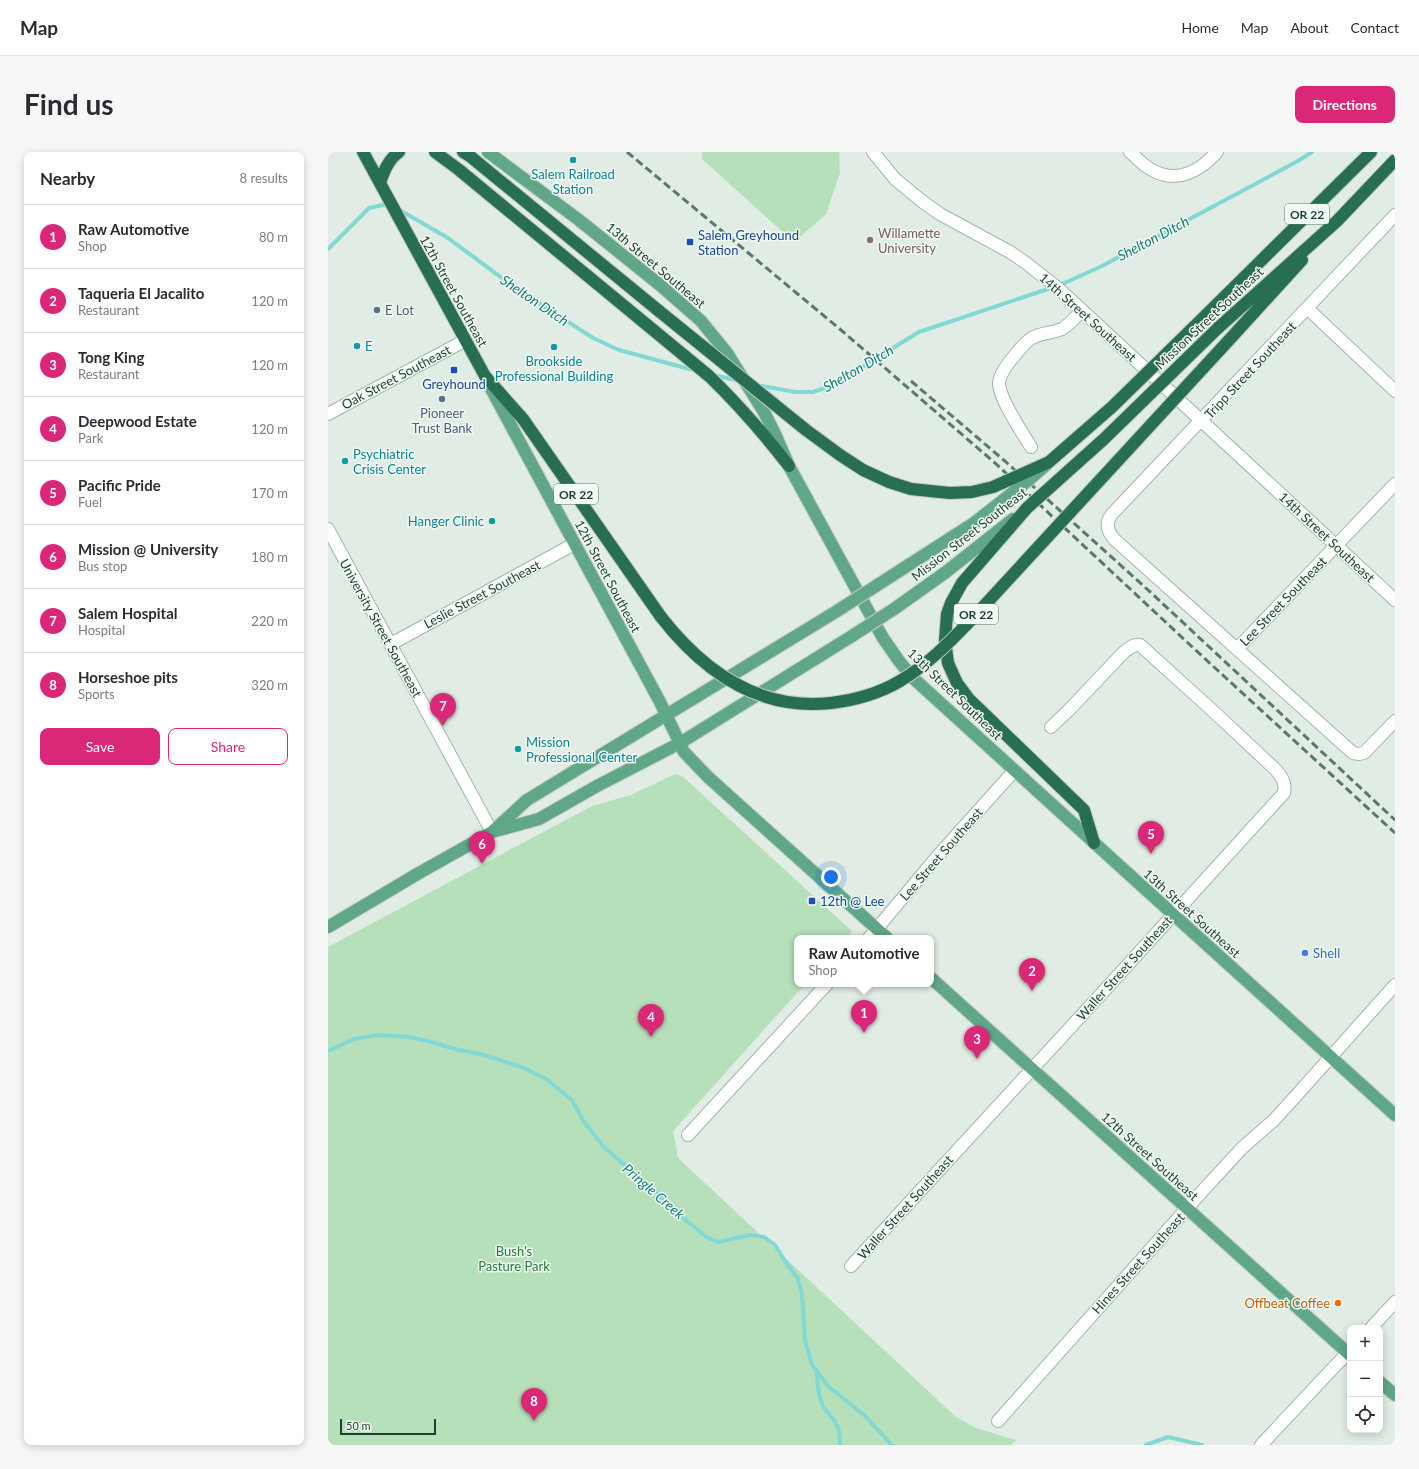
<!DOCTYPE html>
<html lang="en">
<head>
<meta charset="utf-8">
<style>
	:root { --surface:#fff; --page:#f7f7f7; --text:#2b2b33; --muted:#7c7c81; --line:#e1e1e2; --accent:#db2777 }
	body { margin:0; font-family:Lato,sans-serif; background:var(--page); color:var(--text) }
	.controls { position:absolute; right:12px; bottom:12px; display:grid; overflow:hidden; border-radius:8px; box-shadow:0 2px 10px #0003 }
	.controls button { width:36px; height:36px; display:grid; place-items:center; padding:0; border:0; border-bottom:1px solid var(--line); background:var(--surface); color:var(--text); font:20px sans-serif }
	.scale { position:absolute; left:12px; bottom:10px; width:96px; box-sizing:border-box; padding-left:4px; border:2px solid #1e3f30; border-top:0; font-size:11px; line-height:14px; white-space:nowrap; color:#1e3f30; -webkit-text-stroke:3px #f0f9f3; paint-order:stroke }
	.you { position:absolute; left:503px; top:725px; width:14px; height:14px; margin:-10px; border:3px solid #fff; border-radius:50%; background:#1a73e8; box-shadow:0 0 0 6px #1a73e833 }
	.badge { display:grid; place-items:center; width:26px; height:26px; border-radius:50%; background:var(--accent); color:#fff; font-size:13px; font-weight:700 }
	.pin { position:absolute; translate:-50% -33px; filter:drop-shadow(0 1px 2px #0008) }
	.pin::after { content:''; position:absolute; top:21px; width:14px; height:12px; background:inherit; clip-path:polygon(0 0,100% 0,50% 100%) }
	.popup { position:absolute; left:466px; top:783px; width:140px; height:52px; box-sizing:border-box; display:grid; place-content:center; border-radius:8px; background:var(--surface); filter:drop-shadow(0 1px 3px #0005); font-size:13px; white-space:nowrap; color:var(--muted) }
	.popup b { font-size:15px; color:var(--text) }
	.popup::after { content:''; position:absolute; left:50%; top:100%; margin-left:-8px; border:8px solid transparent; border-top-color:var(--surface) }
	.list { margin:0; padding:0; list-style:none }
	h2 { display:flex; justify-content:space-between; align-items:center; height:52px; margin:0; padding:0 16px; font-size:17px }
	h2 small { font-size:13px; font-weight:400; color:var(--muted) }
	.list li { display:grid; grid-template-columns:26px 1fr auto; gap:12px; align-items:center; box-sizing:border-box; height:64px; padding:0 16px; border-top:1px solid var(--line) }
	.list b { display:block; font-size:15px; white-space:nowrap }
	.list p { margin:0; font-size:13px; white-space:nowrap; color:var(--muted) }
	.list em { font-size:13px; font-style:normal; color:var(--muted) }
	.actions { display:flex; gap:8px; padding:12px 16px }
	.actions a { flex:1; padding:9px 0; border:1px solid var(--accent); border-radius:8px; text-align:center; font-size:14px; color:var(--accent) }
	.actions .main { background:var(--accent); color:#fff }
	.icon { flex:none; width:22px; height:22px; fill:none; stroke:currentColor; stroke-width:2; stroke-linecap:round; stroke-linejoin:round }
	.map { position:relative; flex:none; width:1067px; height:1293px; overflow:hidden; border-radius:8px }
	header { display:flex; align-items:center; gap:24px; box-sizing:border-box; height:56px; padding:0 20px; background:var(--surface); border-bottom:1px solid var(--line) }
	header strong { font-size:19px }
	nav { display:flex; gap:22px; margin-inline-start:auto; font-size:14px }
	.intro { display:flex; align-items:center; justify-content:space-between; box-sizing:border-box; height:96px; padding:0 24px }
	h1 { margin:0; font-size:28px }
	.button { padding:10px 18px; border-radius:8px; background:var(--accent); color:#fff; font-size:14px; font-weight:700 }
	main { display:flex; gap:24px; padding:0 24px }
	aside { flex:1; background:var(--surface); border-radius:8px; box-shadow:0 2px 10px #0003 }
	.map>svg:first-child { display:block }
</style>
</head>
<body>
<header>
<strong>Map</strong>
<nav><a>Home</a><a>Map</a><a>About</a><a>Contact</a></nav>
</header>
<div class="intro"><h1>Find us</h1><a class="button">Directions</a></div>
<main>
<aside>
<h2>Nearby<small>8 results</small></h2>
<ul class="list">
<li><span class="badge">1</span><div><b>Raw Automotive</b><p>Shop</p></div><em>80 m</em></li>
<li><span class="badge">2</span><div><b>Taqueria El Jacalito</b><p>Restaurant</p></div><em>120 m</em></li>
<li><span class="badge">3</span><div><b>Tong King</b><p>Restaurant</p></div><em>120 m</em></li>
<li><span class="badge">4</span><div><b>Deepwood Estate</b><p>Park</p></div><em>120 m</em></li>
<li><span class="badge">5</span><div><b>Pacific Pride</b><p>Fuel</p></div><em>170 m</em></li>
<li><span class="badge">6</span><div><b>Mission @ University</b><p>Bus stop</p></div><em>180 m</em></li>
<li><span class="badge">7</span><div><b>Salem Hospital</b><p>Hospital</p></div><em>220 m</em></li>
<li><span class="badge">8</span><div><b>Horseshoe pits</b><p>Sports</p></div><em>320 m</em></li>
</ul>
<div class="actions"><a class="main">Save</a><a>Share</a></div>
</aside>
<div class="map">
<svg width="1067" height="1293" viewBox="0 0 1067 1293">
	<rect width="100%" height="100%" fill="#e0ece4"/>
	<path fill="#b6e0b9" d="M 374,0 L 511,0 L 512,21 L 498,62 L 466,90 L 374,7 Z
		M 347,622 L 354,624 L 524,779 L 518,786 L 469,786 L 469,832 L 477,832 L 345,979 L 350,1006 L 628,1265 L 648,1276 L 688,1288 L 683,1293 L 0,1293 L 0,795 L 264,654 L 303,643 Z"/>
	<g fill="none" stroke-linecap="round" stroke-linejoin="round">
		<path stroke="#81d8d5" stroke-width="4" d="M 70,57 L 120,86 L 186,135 L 265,186 L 291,198 L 369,219
			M 0,97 L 41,56 L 55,53 L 62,54
			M 385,223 L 412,229
			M 428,233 L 467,240 L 485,240 L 505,233 L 591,180 L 732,133 L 772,115 L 970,9 L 984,0
			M 0,899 L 26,887 L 50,883 L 80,885 L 104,890 L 127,897 L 156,903 L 193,915 L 218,927 L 244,948 L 256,970 L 276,995 L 329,1041 L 344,1057 L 380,1086 L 390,1090 L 422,1083 L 436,1085 L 447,1093 L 457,1109 L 470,1127 L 474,1143 L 477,1188 L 484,1213 L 501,1235 L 536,1263 L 564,1293
			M 489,1221 C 489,1232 490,1243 495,1254 C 499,1261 505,1265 508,1272 C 512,1278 512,1286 512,1293
			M 818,1293 L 840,1285 L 874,1293"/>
		<defs>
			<path id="minor" d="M 545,0 L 567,27 L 595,50 L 612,62 L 682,100 L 698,111 L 731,137 L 1067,448
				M 802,0 C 809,6 816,14 824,18 C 849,32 872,19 889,0
				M 1067,63 L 784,362 C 777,370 779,379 786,387 L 1025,601 L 1031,602 L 1036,601 L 1067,569
				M 979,156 L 1067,239
				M 0,262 L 136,189
				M 703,295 C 694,280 672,248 671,232 C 671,222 681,210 687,203 C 692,197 697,190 704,186 C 713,181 724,181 734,177 C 741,173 748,165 754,158
				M 0,377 L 164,680
				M 63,492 L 246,392
				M 909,497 L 1067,332
				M 541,786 L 608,706 L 686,619
				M 360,983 L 499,832
				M 523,1114 L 775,840 L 956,641 C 958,631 954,625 948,618 L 885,559 L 812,493 C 805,492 801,496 796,500 L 740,559 L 723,575
				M 1043,1176 L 1067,1150
				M 670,1269 L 869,1045 L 914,996 L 946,968 L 967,945 L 1067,833
				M 933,1293 L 1007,1214 L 1022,1199"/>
			<path id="major" d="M 160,0 L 251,68 L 332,133 L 373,169 L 399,201 L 436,260 L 447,282 L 461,314 L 555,486 L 571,509 L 585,526 L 805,726 L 1067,963
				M 161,233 L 332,550 L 356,600 L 380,625 L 559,786
				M 551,432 L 646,371
				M 566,457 L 618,420 L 685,367
				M 167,679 L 211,667 L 269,634 L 352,591 L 524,484
				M 0,775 L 91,721 L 164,680 L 199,648 L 509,459
				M 603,826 L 1022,1203
				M 1052,1230 L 1067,1243"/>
			<path id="highway" d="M 35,0 L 157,224 L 195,267 L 333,465
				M 107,0 L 130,17 L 381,224 C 410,252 436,282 461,314
				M 135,0 L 143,5 L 331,159
				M 52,31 C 56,19 60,8 71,0
				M 877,164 L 1043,0
				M 890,176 L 1009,69 L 1067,8
				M 902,187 L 974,108
				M 699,356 L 634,431 L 623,451 L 619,462 L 617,488 L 620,511 L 629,531 L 641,547 L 756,658 L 766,691"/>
		</defs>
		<use href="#minor" stroke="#a2b5aa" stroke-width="14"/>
		<use href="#major" stroke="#c0c9c5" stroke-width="14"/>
		<use href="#highway" stroke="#c0c9c5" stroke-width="14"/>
		<use href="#minor" stroke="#fff" stroke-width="12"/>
		<use href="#major" stroke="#5fa787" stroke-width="12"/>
		<use href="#highway" stroke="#276e52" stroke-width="12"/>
		<path stroke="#597a6b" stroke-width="3" stroke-dasharray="8 4" stroke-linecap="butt" d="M 299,0 L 513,178 L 667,311 L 874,504 L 1067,681
			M 583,229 L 678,310 L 819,437 L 1067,668"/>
		<defs>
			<path id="major-bridge" d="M 646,371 L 702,327 L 719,312
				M 509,459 L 551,432
				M 524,484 L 566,457"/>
			<path id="highway-bridge" d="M 331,159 L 478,278 L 512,303 L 535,318 L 561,330 L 583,337 L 622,341 L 644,340 L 665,335 L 721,310 L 784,255 L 877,164
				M 699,356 L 776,287 L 890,176
				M 333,465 C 376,520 431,559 503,551 C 528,548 550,542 572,529 C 599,513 621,491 643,468 L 902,187"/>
		</defs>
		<use href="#major-bridge" stroke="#c0c9c5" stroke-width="14" stroke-linecap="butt"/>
		<use href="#highway-bridge" stroke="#c0c9c5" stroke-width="14" stroke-linecap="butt"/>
		<use href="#major-bridge" stroke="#5fa787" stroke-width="12"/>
		<use href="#highway-bridge" stroke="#276e52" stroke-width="12"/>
	</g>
	<g fill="#0f9aa8" stroke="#f0f9f3" stroke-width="1.5">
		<circle cx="245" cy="8" r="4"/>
		<circle cx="29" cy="194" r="4"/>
		<circle cx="226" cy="195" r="4"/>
		<circle cx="17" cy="309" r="4"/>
		<circle cx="164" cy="369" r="4"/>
		<circle cx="190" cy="597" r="4"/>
	</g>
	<circle fill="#8d6e63" stroke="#f0f9f3" stroke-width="1.5" cx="542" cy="88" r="4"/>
	<g fill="#1a4fb4" stroke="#f0f9f3" stroke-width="1.5">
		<rect x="358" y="86" width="8" height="8" rx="2"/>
		<rect x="122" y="214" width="8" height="8" rx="2"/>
		<rect x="480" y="745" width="8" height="8" rx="2"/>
	</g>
	<g fill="#5c6f8a" stroke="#f0f9f3" stroke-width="1.5">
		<circle cx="49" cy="158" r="4"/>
		<circle cx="114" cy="247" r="4"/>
	</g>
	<circle fill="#3f7fe0" stroke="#f0f9f3" stroke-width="1.5" cx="977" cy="801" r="4"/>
	<circle fill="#e8710a" stroke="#f0f9f3" stroke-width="1.5" cx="1010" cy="1151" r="4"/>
	<g text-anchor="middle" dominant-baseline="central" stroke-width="3" stroke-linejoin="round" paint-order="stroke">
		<g fill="#f0f9f3" stroke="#5d776a" stroke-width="1">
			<rect x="957" y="52" width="44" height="20" rx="3"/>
			<rect x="226" y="332" width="44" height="20" rx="3"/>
			<rect x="626" y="452" width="44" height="20" rx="3"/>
		</g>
		<g font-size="12" font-weight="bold" fill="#1e3f30">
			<text x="979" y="62">OR 22</text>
			<text x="248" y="342">OR 22</text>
			<text x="648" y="462">OR 22</text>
		</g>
		<g font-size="13" fill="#0d838f" stroke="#f0f9f3" text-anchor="start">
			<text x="245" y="22" text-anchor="middle">Salem Railroad<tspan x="245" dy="15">Station</tspan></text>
			<text x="37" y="194">E</text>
			<text x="226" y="209" text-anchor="middle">Brookside<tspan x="226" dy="15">Professional Building</tspan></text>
			<text x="25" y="302">Psychiatric<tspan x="25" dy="15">Crisis Center</tspan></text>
			<text x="156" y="369" text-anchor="end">Hanger Clinic</text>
			<text x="198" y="590">Mission<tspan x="198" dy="15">Professional Center</tspan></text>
		</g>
		<g font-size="13" fill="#785e54" stroke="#f0f9f3" text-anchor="start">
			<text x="550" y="81">Willamette<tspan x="550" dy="15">University</tspan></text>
		</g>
		<g font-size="13" fill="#164399" stroke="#f0f9f3" text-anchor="start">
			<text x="370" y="83">Salem Greyhound<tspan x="370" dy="15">Station</tspan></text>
			<text x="126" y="232" text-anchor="middle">Greyhound</text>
			<text x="492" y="749">12th @ Lee</text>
		</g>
		<g font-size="13" fill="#1e3f30" stroke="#f0f9f3">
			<text transform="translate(328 113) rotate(40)">13th Street Southeast</text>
			<text transform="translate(126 139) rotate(61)">12th Street Southeast</text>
			<text transform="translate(760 165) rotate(42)">14th Street Southeast</text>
			<text transform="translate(881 166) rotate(-43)">Mission Street Southeast</text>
			<text transform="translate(922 218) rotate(-47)">Tripp Street Southeast</text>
			<text transform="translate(68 225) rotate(-28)">Oak Street Southeast</text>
			<text transform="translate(641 382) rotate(-38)">Mission Street Southeast</text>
			<text transform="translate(999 385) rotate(43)">14th Street Southeast</text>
			<text transform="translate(280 424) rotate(62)">12th Street Southeast</text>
			<text transform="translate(154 442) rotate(-28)">Leslie Street Southeast</text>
			<text transform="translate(955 449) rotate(-46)">Lee Street Southeast</text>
			<text transform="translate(53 476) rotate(61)">University Street Southeast</text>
			<text transform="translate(627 542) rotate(44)">13th Street Southeast</text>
			<text transform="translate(613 702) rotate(-49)">Lee Street Southeast</text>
			<text transform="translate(864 761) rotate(42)">13th Street Southeast</text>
			<text transform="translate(796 816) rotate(-48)">Waller Street Southeast</text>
			<text transform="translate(822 1004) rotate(42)">12th Street Southeast</text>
			<text transform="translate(577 1055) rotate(-48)">Waller Street Southeast</text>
			<text transform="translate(810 1111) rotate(-48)">Hines Street Southeast</text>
		</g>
		<g font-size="13" fill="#4e5e75" stroke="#f0f9f3" text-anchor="start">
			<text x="57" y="158">E Lot</text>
			<text x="114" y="261" text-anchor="middle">Pioneer<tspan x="114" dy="15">Trust Bank</tspan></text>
		</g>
		<g font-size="13" fill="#366cbe" stroke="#f0f9f3" text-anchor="start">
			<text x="985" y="801">Shell</text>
		</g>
		<g font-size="13" fill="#247a35" stroke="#f0f9f3">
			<text x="186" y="1099">Bush's<tspan x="186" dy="15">Pasture Park</tspan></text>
		</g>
		<g font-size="13" fill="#c56008" stroke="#f0f9f3" text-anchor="end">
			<text x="1002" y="1151">Offbeat Coffee</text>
		</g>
		<g font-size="14" font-style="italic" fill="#127b79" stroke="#f0f9f3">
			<text transform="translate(825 86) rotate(-28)">Shelton Ditch</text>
			<text transform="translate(207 148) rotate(34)">Shelton Ditch</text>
			<text transform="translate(530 216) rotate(-30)">Shelton Ditch</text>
			<text transform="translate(326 1039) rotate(41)">Pringle Creek</text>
		</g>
	</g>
</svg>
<div class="controls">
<button>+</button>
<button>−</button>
<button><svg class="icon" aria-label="locate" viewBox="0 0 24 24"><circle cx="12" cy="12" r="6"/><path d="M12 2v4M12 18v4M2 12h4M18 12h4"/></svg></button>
</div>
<div class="scale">50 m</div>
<div class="you"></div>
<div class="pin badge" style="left:536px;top:881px">1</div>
<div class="popup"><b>Raw Automotive</b>Shop</div>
<div class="pin badge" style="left:704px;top:839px">2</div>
<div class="pin badge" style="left:649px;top:907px">3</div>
<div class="pin badge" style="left:323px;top:885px">4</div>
<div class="pin badge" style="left:823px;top:702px">5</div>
<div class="pin badge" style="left:154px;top:712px">6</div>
<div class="pin badge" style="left:115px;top:574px">7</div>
<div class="pin badge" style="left:206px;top:1269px">8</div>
</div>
</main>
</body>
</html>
